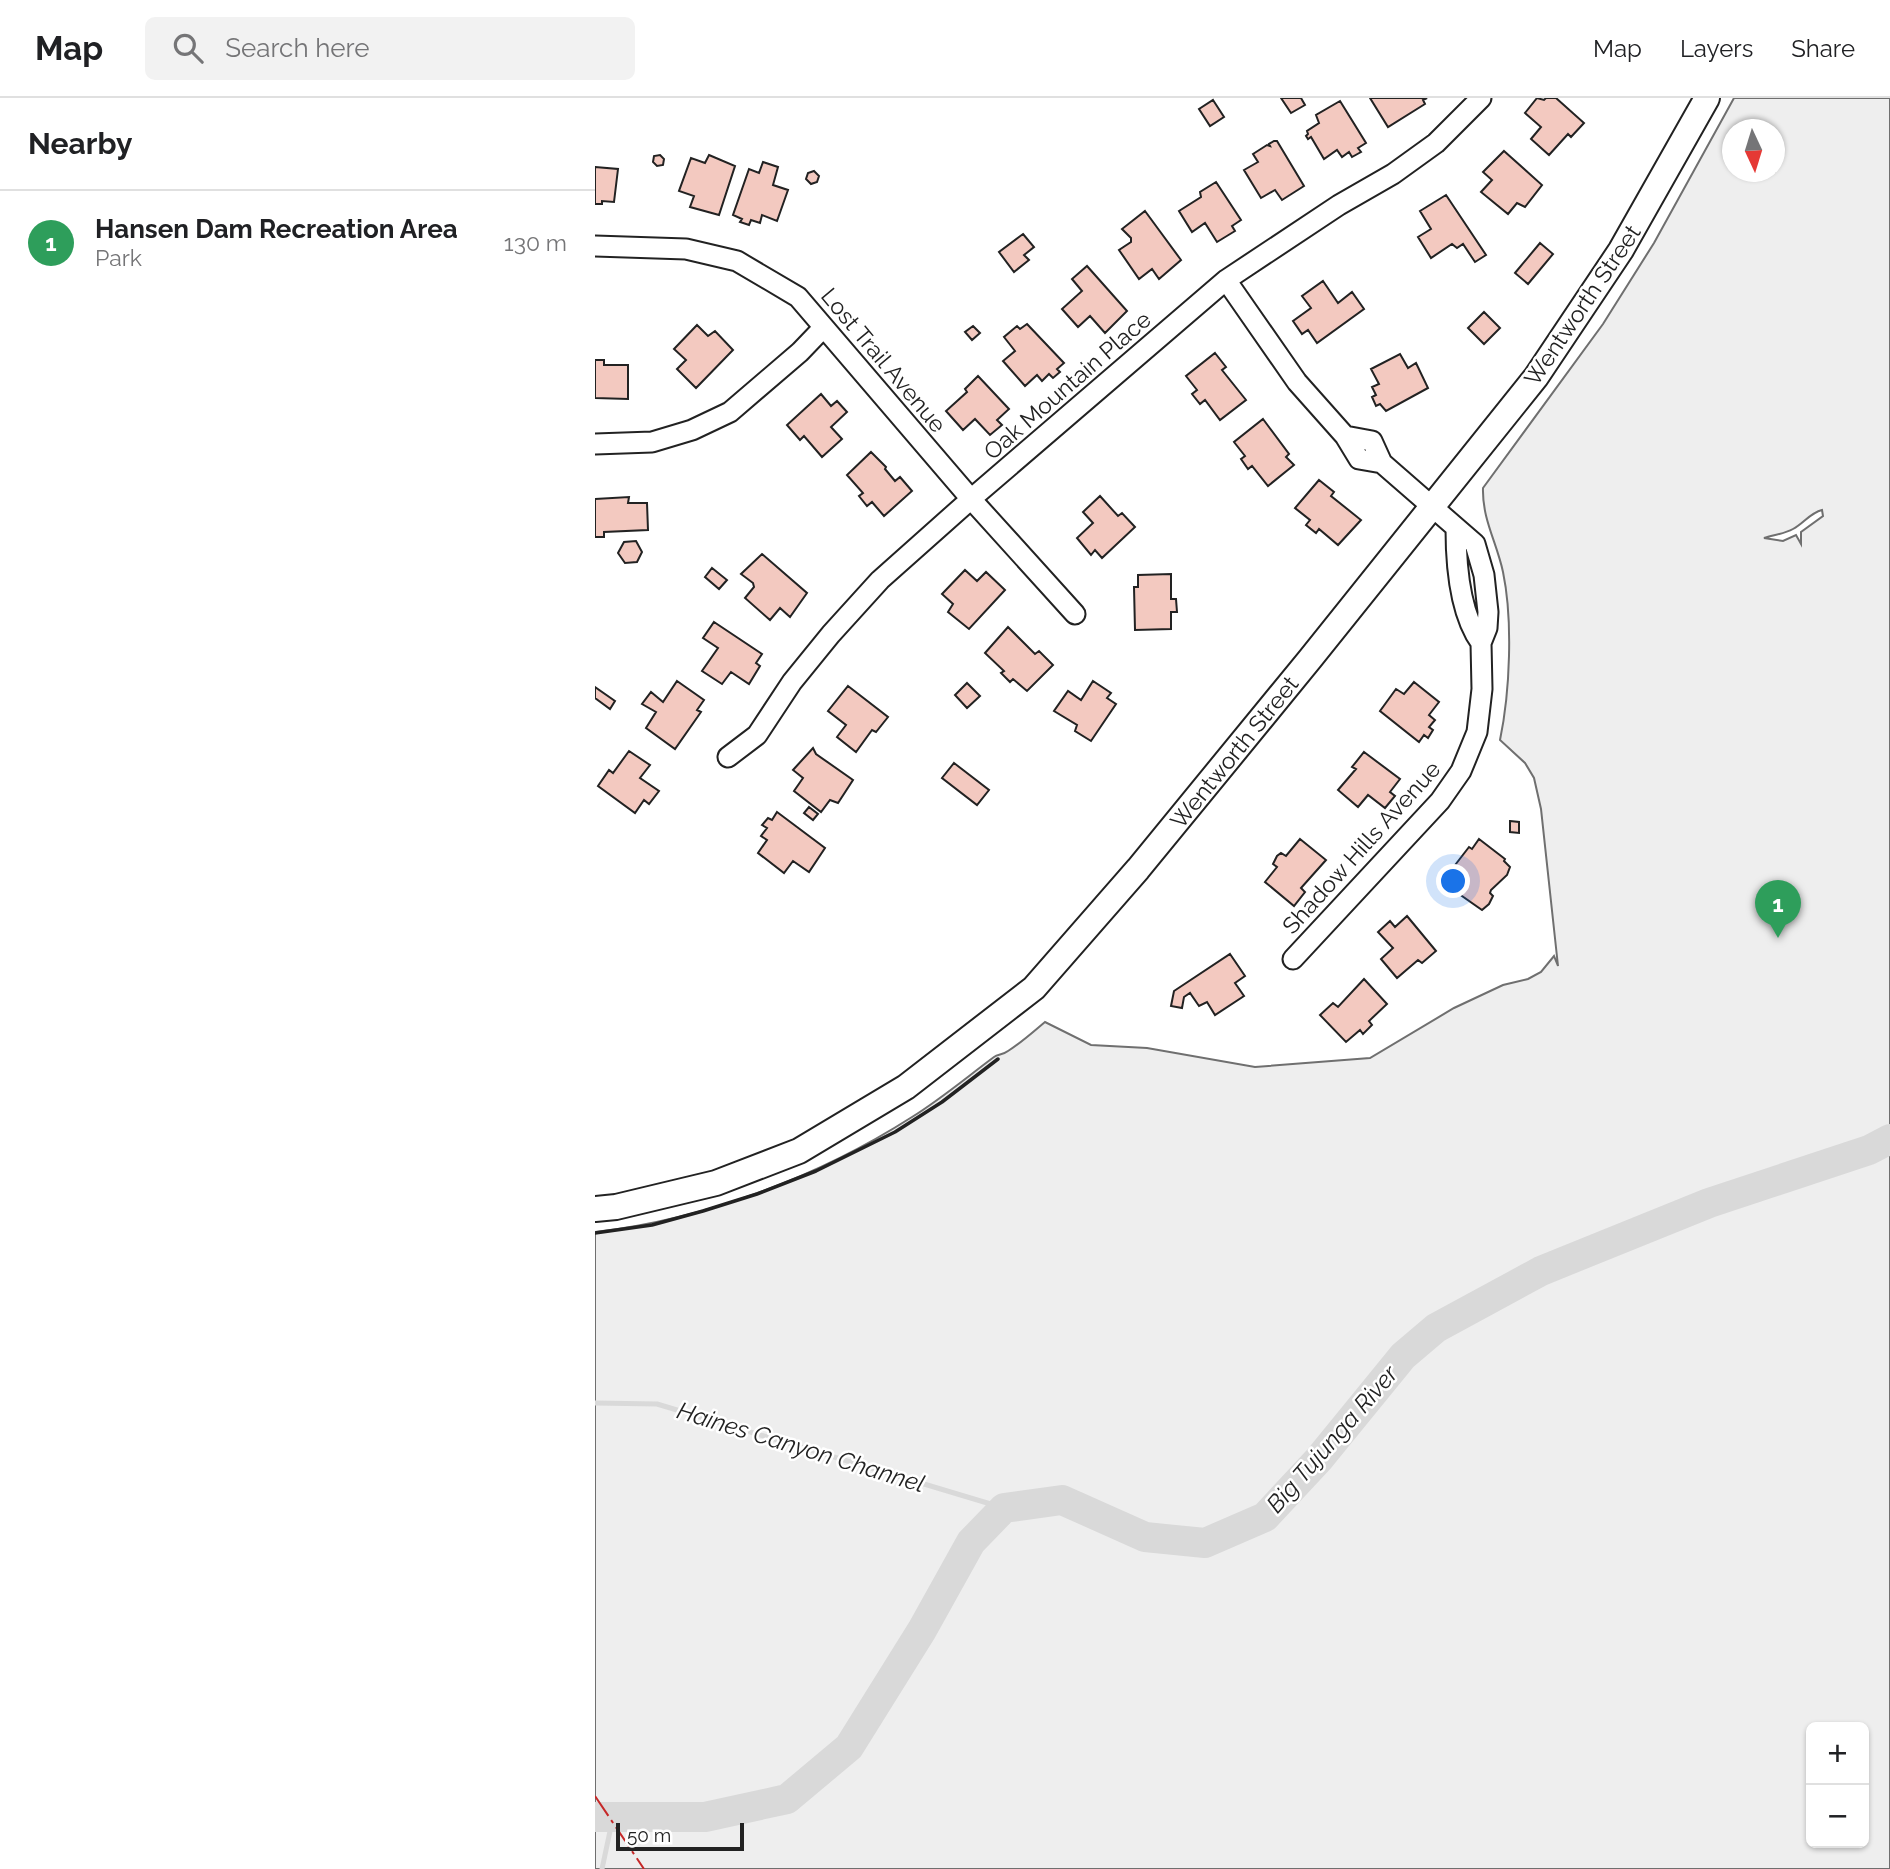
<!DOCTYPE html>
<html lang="en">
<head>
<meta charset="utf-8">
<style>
	:root { --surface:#fff; --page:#f2f2f2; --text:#202124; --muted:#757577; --line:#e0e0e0; --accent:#c62828 }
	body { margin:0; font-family:Raleway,sans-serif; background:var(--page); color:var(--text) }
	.controls { position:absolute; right:21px; bottom:21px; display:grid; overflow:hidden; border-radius:10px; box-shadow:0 2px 5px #0004 }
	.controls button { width:63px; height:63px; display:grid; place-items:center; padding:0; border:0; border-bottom:2px solid var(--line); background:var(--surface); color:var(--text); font:35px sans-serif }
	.compass { position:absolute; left:1127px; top:21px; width:63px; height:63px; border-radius:50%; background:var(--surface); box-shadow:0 2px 5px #0004; rotate:176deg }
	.scale { position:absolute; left:21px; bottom:18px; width:128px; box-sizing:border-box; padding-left:7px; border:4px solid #222; border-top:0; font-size:19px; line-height:24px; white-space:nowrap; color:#222; -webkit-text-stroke:5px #fff; paint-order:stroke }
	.you { position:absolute; left:859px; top:784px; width:24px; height:24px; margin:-18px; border:5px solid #fff; border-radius:50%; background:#1a73e8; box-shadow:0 0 0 10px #1a73e833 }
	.badge { display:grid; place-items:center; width:46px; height:46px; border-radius:50%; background:var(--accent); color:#fff; font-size:23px; font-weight:700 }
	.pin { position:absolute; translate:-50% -58px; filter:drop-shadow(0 2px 4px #0008) }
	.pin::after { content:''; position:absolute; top:37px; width:24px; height:21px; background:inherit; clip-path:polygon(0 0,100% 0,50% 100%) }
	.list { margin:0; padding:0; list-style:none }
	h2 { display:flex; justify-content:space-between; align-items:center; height:91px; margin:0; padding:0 28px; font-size:30px }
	h2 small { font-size:23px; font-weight:400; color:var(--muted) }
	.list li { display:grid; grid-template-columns:46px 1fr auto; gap:21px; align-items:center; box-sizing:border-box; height:105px; padding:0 28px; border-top:2px solid var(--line) }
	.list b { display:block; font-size:26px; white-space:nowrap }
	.list p { margin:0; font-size:23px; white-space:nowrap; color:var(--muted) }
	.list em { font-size:23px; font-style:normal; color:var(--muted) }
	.icon { flex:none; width:38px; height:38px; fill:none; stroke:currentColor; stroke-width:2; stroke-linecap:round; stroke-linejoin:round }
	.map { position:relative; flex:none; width:1295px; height:1771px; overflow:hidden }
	header { display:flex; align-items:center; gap:42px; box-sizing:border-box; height:98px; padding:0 35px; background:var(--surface); border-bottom:2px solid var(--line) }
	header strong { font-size:33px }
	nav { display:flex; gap:38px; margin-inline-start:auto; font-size:24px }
	.search { width:490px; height:63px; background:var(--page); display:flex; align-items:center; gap:18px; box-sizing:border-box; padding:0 24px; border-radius:10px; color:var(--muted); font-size:26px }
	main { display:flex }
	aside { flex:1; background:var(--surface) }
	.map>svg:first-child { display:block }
</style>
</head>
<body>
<header>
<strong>Map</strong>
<div class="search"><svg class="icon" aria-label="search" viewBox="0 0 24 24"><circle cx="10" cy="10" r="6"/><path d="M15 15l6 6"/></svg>Search here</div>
<nav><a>Map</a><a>Layers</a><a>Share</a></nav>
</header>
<main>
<aside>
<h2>Nearby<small></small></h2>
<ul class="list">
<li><span class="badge" style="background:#2e9e5b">1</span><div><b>Hansen Dam Recreation Area</b><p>Park</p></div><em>130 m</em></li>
</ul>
</aside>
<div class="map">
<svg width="1295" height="1771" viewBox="0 0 1295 1771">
	<rect width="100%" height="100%" fill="#fff"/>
	<path fill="#eee" stroke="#6f6f6f" stroke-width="2" fill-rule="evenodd" d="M 1139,0 L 1295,0 L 1295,1771 L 0,1771 L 0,1134 C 111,1121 223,1079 317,1019 C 346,1001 372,979 399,959 C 403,956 408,957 413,953 C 426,945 438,934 450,924 L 496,947 L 552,950 L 660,969 L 775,960 L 859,910 L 908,887 L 933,881 L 946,874 L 959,858 L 963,868 L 946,711 L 939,680 L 930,665 L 905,642 C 915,594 918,522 908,474 C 902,445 887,421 888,390 L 1008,226 L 1059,145 ZM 1138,32 L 1180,32 L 1180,74 L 1138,74 ZM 1227,412 L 1228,418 L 1206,434 L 1206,446 L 1201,437 L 1188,443 L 1169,440 C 1178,437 1189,436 1198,431 C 1209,425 1215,415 1227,412 ZM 1216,1629 L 1269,1629 L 1269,1745 L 1216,1745 Z"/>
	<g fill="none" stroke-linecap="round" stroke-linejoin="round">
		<path stroke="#d9d9d9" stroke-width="5" d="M 0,1305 L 62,1306 L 409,1410
			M 7,1771 L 18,1719"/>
		<path stroke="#d9d9d9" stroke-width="30" d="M 0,1719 L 110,1719 L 192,1701 L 254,1649 L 327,1532 L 376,1444 L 409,1410 L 467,1402 L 550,1439 L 610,1445 L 670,1419 L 724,1361 L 808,1258 L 841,1230 L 946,1173 L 1114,1105 L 1274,1052 L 1295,1041"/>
	</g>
	<path fill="#f3c9c0" stroke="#222" stroke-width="2" d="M 686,0 L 706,0 L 710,7 L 696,15 Z
		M 775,0 L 832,0 L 828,2 L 830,6 L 793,29 Z
		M 942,0 L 949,2 L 951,0 L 961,0 L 989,25 L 976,39 L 973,36 L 954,57 L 936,41 L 946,29 L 930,15 Z
		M 618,2 L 629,19 L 615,28 L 604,11 Z
		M 745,3 L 771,45 L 763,50 L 766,54 L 757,59 L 754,54 L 747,59 L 742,52 L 729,61 L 716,39 L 713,41 L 711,38 L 713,36 L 712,33 L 724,25 L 721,17 Z
		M 679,43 L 682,43 L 709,88 L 687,102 L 680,92 L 666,100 L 649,72 L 663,64 L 658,56 L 672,47 L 675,48 L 674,46 Z
		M 909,53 L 947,87 L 930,109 L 922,105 L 913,116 L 886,94 L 897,82 L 888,74 Z
		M 65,57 L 69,61 L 68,67 L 62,68 L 58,64 L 59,58 Z
		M 114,57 L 140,68 L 124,117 L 95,109 L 99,98 L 84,93 L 96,60 L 110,65 Z
		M 168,64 L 183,69 L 178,87 L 193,92 L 182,123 L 167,117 L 165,125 L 156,122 L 154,127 L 145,124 L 147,121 L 138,117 L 154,71 L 164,75 Z
		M 0,69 L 23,71 L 19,104 L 7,103 L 7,106 L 0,106 Z
		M 219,73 L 224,78 L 222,84 L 216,86 L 211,81 L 213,75 Z
		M 621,84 L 646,122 L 637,128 L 640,133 L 622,144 L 610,125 L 597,134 L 584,113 L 606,99 L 605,94 Z
		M 851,97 L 891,157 L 880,164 L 868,146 L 862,150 L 857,146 L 836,160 L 823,139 L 836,131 L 825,113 Z
		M 550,113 L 586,162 L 564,181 L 557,171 L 544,181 L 524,152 L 536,144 L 536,140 L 527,131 Z
		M 428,136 L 439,149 L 429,157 L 434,162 L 419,174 L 404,154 Z
		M 945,145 L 958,156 L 933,186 L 920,175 Z
		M 492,168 L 532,213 L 510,235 L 495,218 L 483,229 L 467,211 L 487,193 L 477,181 Z
		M 728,183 L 743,205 L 757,194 L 769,211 L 722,245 L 713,232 L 707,236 L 698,223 L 716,210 L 707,198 Z
		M 889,214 L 905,230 L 889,246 L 873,230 Z
		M 432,226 L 469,265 L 462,271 L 465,274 L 458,280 L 454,276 L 447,283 L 442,277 L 430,288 L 408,263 L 420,253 L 409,239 L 422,228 L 425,231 Z
		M 102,227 L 113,238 L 120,233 L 138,252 L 101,290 L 82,271 L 91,262 L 79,251 Z
		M 378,228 L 385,235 L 377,242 L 370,234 Z
		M 620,255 L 631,269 L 627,272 L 651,302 L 625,322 L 610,302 L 605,306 L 597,296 L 602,292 L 591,278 Z
		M 805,256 L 813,270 L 821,265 L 833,290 L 791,313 L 785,306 L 781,308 L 777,299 L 781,297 L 777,289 L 784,286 L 776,271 Z
		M 0,262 L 9,262 L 9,267 L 33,267 L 33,301 L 0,300 Z
		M 383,278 L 414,311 L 402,322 L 407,327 L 395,337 L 380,321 L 368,332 L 351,313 L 372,294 L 370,291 Z
		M 226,296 L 236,308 L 242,303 L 252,314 L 236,329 L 247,341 L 227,359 L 209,338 L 205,342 L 192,327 Z
		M 668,321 L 694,356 L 691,359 L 699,367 L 673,388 L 657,368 L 653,371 L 646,361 L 650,358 L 639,344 Z
		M 276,354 L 291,369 L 290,371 L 300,383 L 305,379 L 317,393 L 289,418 L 277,404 L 272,408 L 264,398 L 268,395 L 252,377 Z
		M 724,382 L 739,394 L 736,398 L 766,422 L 743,447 L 724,431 L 721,435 L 711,427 L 715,422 L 700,410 Z
		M 505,398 L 523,418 L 527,415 L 540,429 L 507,460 L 500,452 L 496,457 L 482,440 L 498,425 L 488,414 Z
		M 34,399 L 33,405 L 52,405 L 53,432 L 9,434 L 9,439 L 0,439 L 0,401 Z
		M 41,443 L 47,454 L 42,464 L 30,465 L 23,455 L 29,444 Z
		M 167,456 L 212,495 L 195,519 L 185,510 L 175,522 L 150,500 L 159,489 L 158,485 L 146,476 Z
		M 117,470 L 132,482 L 124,491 L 110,479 Z
		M 370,472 L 382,483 L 391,474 L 410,492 L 374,531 L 353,514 L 358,506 L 347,496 Z
		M 576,476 L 576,501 L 581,501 L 582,514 L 576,514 L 576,531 L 540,532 L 539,489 L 543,489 L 543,477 Z
		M 119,524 L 167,556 L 161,565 L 165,568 L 154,586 L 136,574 L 127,586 L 107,573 L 123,550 L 108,540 Z
		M 413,529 L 440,556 L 444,553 L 458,567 L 432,593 L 418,581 L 415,584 L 406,575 L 409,573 L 390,555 Z
		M 82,583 L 109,602 L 102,612 L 106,614 L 80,651 L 51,630 L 61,614 L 47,606 L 56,594 L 68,604 Z
		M 498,583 L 516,595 L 512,600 L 521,606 L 496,643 L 480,633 L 482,627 L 459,613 L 473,593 L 486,602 Z
		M 819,584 L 844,604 L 834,617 L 840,622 L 834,629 L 838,632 L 833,640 L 829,637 L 824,644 L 785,613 L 801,591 L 809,596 Z
		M 372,585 L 385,598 L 372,610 L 360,597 Z
		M 253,588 L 293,619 L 281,634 L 277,632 L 261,654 L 242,639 L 251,627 L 233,613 Z
		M 0,589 L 20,603 L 15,611 L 0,600 Z
		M 218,650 L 221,656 L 258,682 L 243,705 L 235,702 L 226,714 L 199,693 L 208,680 L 198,672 Z
		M 34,653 L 55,667 L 45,680 L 64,693 L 54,706 L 49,702 L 40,715 L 3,688 L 14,672 L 18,675 Z
		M 769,654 L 805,681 L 795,694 L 800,698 L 790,710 L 773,697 L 763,709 L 743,692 L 761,671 L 757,669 Z
		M 359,665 L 394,692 L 382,707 L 347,680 Z
		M 214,709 L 223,716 L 218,722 L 209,715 Z
		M 182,714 L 230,750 L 214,774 L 198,763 L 189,775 L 163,755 L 172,742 L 166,738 L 172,730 L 167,727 L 173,720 L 177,722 Z
		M 915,723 L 924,724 L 924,735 L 915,734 Z
		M 705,741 L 731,762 L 706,790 L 710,794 L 699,808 L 670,784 L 682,769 L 678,766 L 682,758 L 686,755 L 691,758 Z
		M 884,741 L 910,761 L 909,763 L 915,769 L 912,777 L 896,792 L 895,795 L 898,798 L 894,806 L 887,812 L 847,784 L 874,749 L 877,751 Z
		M 812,818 L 841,853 L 827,865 L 823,862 L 802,880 L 786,861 L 798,850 L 783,834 L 795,823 L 800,829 Z
		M 635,856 L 650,878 L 640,885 L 649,898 L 620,917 L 612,904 L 604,908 L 595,895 L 589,899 L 587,910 L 576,908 L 579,893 Z
		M 769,881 L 792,906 L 774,923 L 777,927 L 768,936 L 765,932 L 751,944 L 725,917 L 738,905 L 743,909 Z"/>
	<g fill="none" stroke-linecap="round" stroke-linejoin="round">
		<defs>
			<path id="minor" d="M 0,148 L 91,151 L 142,163 L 203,199 L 376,401 L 480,516
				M 631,182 L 702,284 L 750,338 L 764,361 L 787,365
				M 0,346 L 57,344 L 97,332 L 135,314 L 205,254 L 228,230
				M 861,431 C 861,466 865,516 886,545
				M 133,659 L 162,637 L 197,584 L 236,536 L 285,482 L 376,401 L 631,182 L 744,107 L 798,76 L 841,45 L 886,0
				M 698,861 L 845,703 L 866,673 L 882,634 L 887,591 L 886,545 L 892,530 L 893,514 L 889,477 L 880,446 L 787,365 L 777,343 L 750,338"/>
			<path id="major" d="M 0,1111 L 21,1109 L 121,1085 L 204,1053 L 311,989 L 439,890 L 543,771 L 715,561 L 941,279 L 1026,152 L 1112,0"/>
		</defs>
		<use href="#minor" stroke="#222" stroke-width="23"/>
		<use href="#major" stroke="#222" stroke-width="28"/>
		<use href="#minor" stroke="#fff" stroke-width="19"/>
		<use href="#major" stroke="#fff" stroke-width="24"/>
		<path stroke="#222" stroke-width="3.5" d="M 0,1135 L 57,1127 L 108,1113 L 162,1096 L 221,1073 L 300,1034 L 347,1004 L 403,961"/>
		<path stroke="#c62828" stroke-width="2" stroke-dasharray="24 5 3.5 5" stroke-linecap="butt" d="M 0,1698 L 49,1771"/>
	</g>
	<g text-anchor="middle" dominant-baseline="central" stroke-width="5" stroke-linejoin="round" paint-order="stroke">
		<g font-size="23" fill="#222" stroke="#fff">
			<text transform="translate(987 207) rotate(-56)">Wentworth Street</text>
			<text transform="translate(289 262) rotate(50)">Lost Trail Avenue</text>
			<text transform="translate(472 287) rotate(-41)">Oak Mountain Place</text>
			<text transform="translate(639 654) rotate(-51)">Wentworth Street</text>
			<text transform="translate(766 749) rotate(-48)">Shadow Hills Avenue</text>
		</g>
		<g font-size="24" font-style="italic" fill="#222" stroke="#fff">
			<text transform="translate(737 1341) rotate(-49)">Big Tujunga River</text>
			<text transform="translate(206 1349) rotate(17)">Haines Canyon Channel</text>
		</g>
	</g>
</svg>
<div class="controls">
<button>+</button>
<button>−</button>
</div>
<svg class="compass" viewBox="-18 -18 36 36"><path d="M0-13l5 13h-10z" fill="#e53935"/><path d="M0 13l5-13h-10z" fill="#757577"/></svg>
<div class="scale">50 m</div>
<div class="you"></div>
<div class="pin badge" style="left:1183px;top:840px;background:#2e9e5b">1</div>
</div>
</main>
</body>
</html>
